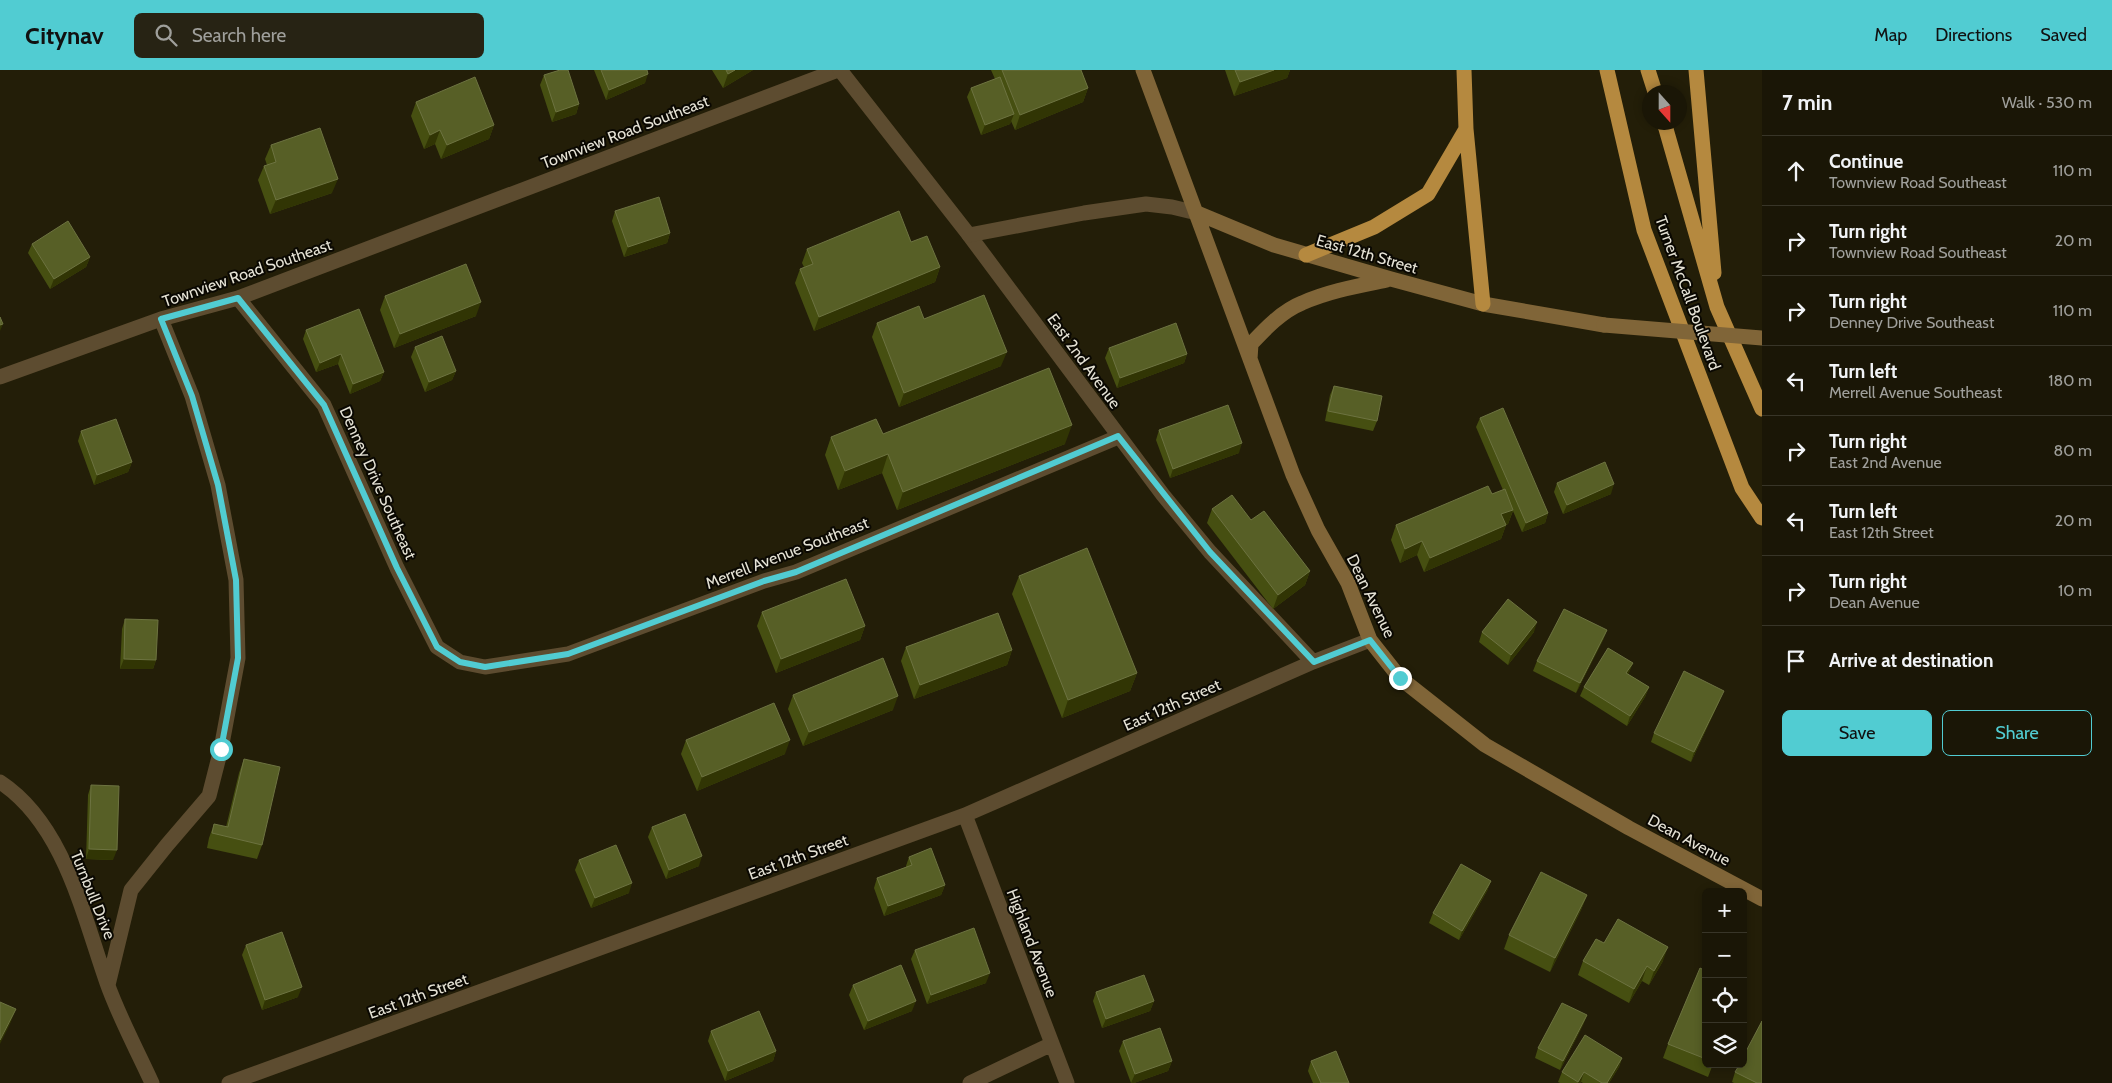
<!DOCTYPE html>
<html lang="en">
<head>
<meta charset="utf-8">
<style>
	:root { --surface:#1a1606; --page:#272314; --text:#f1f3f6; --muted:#9f9f9b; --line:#383528; --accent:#51ccd2 }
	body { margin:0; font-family:Cabin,sans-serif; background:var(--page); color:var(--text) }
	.controls { position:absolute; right:15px; bottom:15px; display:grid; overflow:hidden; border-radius:8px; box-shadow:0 2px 8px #0003 }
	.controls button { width:45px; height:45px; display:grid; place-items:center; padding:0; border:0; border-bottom:1px solid var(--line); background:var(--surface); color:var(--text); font:25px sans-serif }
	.compass { position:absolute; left:1642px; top:15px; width:45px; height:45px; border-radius:50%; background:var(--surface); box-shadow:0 2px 8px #0003; rotate:159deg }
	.stop { position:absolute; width:15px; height:15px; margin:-11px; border:4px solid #51ccd2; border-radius:50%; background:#fff }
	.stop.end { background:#51ccd2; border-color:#fff; box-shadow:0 1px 5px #0008 }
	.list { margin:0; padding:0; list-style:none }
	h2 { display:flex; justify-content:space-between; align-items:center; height:65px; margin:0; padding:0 20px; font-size:21px }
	h2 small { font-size:16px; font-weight:400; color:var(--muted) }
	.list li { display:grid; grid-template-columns:32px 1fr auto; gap:15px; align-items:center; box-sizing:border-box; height:70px; padding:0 20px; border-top:1px solid var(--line) }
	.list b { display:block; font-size:19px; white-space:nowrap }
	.list p { margin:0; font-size:16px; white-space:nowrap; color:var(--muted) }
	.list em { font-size:16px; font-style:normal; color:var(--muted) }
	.actions { display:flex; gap:10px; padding:15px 20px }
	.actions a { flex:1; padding:11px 0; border:1px solid var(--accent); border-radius:8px; text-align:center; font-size:18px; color:var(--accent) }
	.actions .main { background:var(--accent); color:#111 }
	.icon { flex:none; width:28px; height:28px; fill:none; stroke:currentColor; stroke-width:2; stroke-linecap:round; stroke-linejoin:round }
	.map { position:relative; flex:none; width:1762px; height:1013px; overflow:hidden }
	header { display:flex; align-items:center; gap:30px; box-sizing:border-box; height:70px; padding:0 25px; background:var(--accent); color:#111 }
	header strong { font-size:24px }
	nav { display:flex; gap:28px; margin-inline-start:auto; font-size:18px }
	.search { width:350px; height:45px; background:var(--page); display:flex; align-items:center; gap:12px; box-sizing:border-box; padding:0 18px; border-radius:8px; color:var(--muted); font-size:19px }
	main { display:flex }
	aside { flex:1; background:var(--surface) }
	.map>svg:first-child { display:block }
</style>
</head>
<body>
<header>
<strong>Citynav</strong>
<div class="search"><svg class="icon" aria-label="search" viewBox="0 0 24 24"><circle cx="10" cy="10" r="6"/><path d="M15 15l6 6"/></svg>Search here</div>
<nav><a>Map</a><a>Directions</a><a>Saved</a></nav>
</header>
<main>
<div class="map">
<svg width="1762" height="1013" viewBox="0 0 1762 1013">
	<rect width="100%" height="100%" fill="#231e08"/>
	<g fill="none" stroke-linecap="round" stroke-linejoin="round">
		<path stroke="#5d4c30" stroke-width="15" d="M 969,165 L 1163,425 L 1210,482 L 1313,592
			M 238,228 L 324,335 L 397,498 L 437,577 L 460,592 L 485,597 L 568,584 L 764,511 L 796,502 L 1118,367
			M 0,307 L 161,249 L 238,228 L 838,0
			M 0,712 C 64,754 83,845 107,913 C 119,947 137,980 152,1013
			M 965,745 L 1067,1013
			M 108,915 L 131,820 L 167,775 L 209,726 L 221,679 L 238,588 L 236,510 L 218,415 L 192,326 L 161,249
			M 229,1013 L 965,745 L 1313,592 L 1370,570
			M 970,1013 L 1052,974"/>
		<path stroke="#5d4c30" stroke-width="15" d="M 840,0 L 969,165 L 1084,143 L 1146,134 L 1172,137 L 1197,143"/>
		<path stroke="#806538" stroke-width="15" d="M 1143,0 L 1293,405 L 1318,460 L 1348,513 L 1370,570 L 1400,608 L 1485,675 L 1629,758 L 1762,829
			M 1197,143 L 1274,175 L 1391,209 L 1483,234 L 1604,255
			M 1250,289 L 1251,274 C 1265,259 1282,241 1302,233 C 1329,221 1358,216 1387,210"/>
		<path stroke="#b5893f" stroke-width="15" d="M 1464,0 L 1466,59 L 1483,234
			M 1607,0 L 1644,160 L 1742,418 L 1762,448
			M 1648,0 L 1655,22
			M 1696,0 L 1714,203
			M 1664,52 L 1717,237 L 1762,339
			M 1306,185 L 1374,157 L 1428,124 L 1466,59"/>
		<path stroke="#806538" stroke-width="15" d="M 1604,255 L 1762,268"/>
	</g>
	<path fill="#464f11" d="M 594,0 L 647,0 L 645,13 L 606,30 Z
		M 712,0 L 753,0 L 723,18 Z
		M 991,0 L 1081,0 L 1088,18 L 1083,32 L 1015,60 L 1011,51 L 1010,54 L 981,65 L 967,27 L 971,18 L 995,9 Z
		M 1225,0 L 1290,0 L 1287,8 L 1234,26 Z
		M 544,5 L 579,34 L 576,44 L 552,52 L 540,15 Z
		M 416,32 L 494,55 L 489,69 L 441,89 L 435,74 L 424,79 L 411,46 Z
		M 271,75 L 332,123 L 270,144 L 258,110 L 264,96 L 267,95 L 265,89 Z
		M 615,141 L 670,163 L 667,173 L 624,187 L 612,151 Z
		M 911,172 L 940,197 L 935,212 L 814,261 L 795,213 L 800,199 L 804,197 L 802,193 L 807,179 Z
		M 32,174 L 90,187 L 86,197 L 50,219 L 28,183 Z
		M 385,226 L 476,246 L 394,278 L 380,240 Z
		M 877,253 L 1001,296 L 899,337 L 872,267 Z
		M 306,260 L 384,302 L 380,311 L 350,324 L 338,294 L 316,302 L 303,269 Z
		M 415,277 L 456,301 L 452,310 L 425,322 L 411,287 Z
		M 1109,278 L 1187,284 L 1184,293 L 1117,318 L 1105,288 Z
		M 1334,316 L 1377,351 L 1373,361 L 1325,351 L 1330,325 Z
		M 1480,348 L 1548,443 L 1545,453 L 1522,462 L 1513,441 L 1508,454 L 1506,455 L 1501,469 L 1424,502 L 1417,485 L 1400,493 L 1391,470 L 1396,455 L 1492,424 L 1503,420 L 1476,357 Z
		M 1159,360 L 1239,383 L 1170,408 L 1156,370 Z
		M 81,361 L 132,392 L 128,402 L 94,415 L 78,371 Z
		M 883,364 L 1065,374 L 897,440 L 882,403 L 838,420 L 825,385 L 831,367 Z
		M 1557,413 L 1611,424 L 1563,444 L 1554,422 Z
		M 1212,439 L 1310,501 L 1305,515 L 1273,539 L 1207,453 Z
		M 1019,506 L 1137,603 L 1130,621 L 1062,648 L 1012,524 Z
		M 762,542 L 865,556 L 860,570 L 776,603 L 757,556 Z
		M 125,549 L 156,590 L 153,599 L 120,599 L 122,559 Z
		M 1607,560 L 1603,570 L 1576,623 L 1533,601 L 1537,591 Z
		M 1482,562 L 1534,562 L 1508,595 L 1479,572 Z
		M 906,577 L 1012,580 L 1007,595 L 914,629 L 901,591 Z
		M 1633,593 L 1628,604 L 1649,617 L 1645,627 L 1627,656 L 1580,626 L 1584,617 Z
		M 793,625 L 893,640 L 803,676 L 788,639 Z
		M 1720,630 L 1691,692 L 1651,672 L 1654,663 Z
		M 686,670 L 785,684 L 697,721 L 681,684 Z
		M 244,689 L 262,775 L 257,789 L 207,778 L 209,768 L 214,754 L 226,757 L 239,703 Z
		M 91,715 L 113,790 L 86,789 L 88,725 Z
		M 652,757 L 699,796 L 666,809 L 648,767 Z
		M 909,787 L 945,815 L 941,825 L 884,846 L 874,818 L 877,808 L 906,797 L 906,796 Z
		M 579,790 L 629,823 L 591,838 L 575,800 Z
		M 1491,811 L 1487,821 L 1459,870 L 1429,853 L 1433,843 Z
		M 1587,825 L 1581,840 L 1550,902 L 1504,879 L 1509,865 Z
		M 1604,873 L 1663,891 L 1649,915 L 1642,911 L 1629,933 L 1578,905 L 1583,891 Z
		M 246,875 L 298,927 L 262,940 L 242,885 Z
		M 915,880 L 986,913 L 927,934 L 911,889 Z
		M 1706,901 L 1706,994 L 1713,994 L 1708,1007 L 1663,988 L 1668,974 Z
		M 853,915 L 912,941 L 864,960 L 849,925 Z
		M 1096,922 L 1154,931 L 1150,941 L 1102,958 L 1093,931 Z
		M 1587,945 L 1583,955 L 1560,1000 L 1535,988 L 1538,978 Z
		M 711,961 L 776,981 L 773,991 L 725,1011 L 708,971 Z
		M 1123,971 L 1172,991 L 1168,1001 L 1134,1013 L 1131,1013 L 1119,981 Z
		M 1622,988 L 1619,997 L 1609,1013 L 1583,1013 L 1581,1012 L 1580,1013 L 1560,1013 L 1558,1012 L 1562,1002 Z
		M 1311,991 L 1349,1013 L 1313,1013 L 1308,1001 Z
		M 1735,1002 L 1762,1013 L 1734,1013 L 1732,1012 Z"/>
	<path fill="#313504" d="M 735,0 L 753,0 L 723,18 L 728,4 Z
		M 1274,0 L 1290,0 L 1287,8 L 1234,26 L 1240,12 Z
		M 648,4 L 645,13 L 606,30 L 609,20 Z
		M 1088,18 L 1083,32 L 1015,60 L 1020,45 Z
		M 579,34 L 576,44 L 552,52 L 556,42 Z
		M 1014,44 L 1010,54 L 981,65 L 985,55 Z
		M 494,55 L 489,69 L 441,89 L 447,75 Z
		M 440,60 L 435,74 L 424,79 L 430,65 Z
		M 338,109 L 332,123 L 270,144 L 276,130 Z
		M 670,163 L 667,173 L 624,187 L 628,177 Z
		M 90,187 L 86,197 L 50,219 L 54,209 Z
		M 940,197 L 935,212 L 814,261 L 819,247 Z
		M 481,232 L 476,246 L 394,278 L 400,264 Z
		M 3,254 L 0,261 L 0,255 Z
		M 1007,282 L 1001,296 L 899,337 L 904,323 Z
		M 341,284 L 338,294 L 316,302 L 320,293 Z
		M 1187,284 L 1184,293 L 1117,318 L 1120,308 Z
		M 456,301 L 452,310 L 425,322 L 429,312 Z
		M 384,302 L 380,311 L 350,324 L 353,314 Z
		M 1072,355 L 1065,374 L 897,440 L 903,422 Z
		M 1242,373 L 1239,383 L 1170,408 L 1173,399 Z
		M 888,384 L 882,403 L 838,420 L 845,401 Z
		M 132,392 L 128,402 L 94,415 L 97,405 Z
		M 1614,414 L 1611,424 L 1563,444 L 1567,435 Z
		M 1513,440 L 1508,454 L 1496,459 L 1501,444 Z
		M 1548,443 L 1545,453 L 1522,462 L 1526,453 Z
		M 1506,455 L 1501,469 L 1424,502 L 1430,488 Z
		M 1422,471 L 1417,485 L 1400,493 L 1405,479 Z
		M 1310,501 L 1305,515 L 1273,539 L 1278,525 Z
		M 1537,552 L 1534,562 L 1508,595 L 1511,585 Z
		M 865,556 L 860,570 L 776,603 L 781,589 Z
		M 1607,560 L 1603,570 L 1576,623 L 1580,613 Z
		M 1012,580 L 1007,595 L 914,629 L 920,615 Z
		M 124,589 L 156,590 L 153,599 L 120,599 Z
		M 1633,593 L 1629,603 L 1623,613 L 1626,603 Z
		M 1137,603 L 1130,621 L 1062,648 L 1068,630 Z
		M 1649,617 L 1645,627 L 1627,656 L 1630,646 Z
		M 1724,621 L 1720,630 L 1691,692 L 1694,682 Z
		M 898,626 L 893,640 L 803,676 L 809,662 Z
		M 790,670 L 785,684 L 697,721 L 702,707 Z
		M 89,779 L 117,780 L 113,790 L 86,789 Z
		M 702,786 L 699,796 L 666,809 L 669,800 Z
		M 1491,811 L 1487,821 L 1459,870 L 1462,861 Z
		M 632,813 L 629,823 L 591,838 L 595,828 Z
		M 945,815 L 941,825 L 884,846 L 888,836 Z
		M 1587,825 L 1581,840 L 1550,902 L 1555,888 Z
		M 1668,877 L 1663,891 L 1649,915 L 1654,901 Z
		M 1647,896 L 1642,911 L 1629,933 L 1634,919 Z
		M 990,903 L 986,913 L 927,934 L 931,925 Z
		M 302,917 L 298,927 L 262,940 L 265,930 Z
		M 916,931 L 912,941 L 864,960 L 868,951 Z
		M 1154,931 L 1150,941 L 1102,958 L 1106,949 Z
		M 16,939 L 10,954 L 0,974 L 0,970 Z
		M 1587,945 L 1583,955 L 1560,1000 L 1563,991 Z
		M 776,981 L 773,991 L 725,1011 L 728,1001 Z
		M 1622,988 L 1619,997 L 1609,1013 L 1607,1013 Z
		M 1172,991 L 1168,1001 L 1134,1013 L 1131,1013 L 1135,1004 Z
		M 1584,1002 L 1581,1012 L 1580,1013 L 1578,1013 Z"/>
	<path fill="#575f26" stroke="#6d7341" d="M 560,0 L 568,0 L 579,34 L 556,42 L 544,5 Z
		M 601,0 L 647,0 L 648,4 L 609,20 Z
		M 726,0 L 735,0 L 728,4 Z
		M 1002,0 L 1081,0 L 1088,18 L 1020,45 Z
		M 1235,0 L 1274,0 L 1240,12 Z
		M 475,7 L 494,55 L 447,75 L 440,60 L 430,65 L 416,32 Z
		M 1000,7 L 1014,44 L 985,55 L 971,18 Z
		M 320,58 L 338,109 L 276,130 L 264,96 L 276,92 L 271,75 Z
		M 659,127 L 670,163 L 628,177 L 615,141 Z
		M 899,141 L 911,172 L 927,166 L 940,197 L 819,247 L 800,199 L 813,194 L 807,179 Z
		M 68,151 L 90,187 L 54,209 L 32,174 Z
		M 466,194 L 481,232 L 400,264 L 385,226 Z
		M 984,225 L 1007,282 L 904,323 L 877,253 L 919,236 L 924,249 Z
		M 359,239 L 384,302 L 353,314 L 341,284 L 320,293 L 306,260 Z
		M 0,247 L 3,254 L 0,255 Z
		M 1176,253 L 1187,284 L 1120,308 L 1109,278 Z
		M 442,266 L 456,301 L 429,312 L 415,277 Z
		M 1049,298 L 1072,355 L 903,422 L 888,384 L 845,401 L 831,367 L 876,349 L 883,364 Z
		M 1334,316 L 1382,326 L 1377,351 L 1328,341 Z
		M 1228,335 L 1242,373 L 1173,399 L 1159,360 Z
		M 1503,338 L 1548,443 L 1526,453 L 1480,348 Z
		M 116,349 L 132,392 L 97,405 L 81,361 Z
		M 1605,392 L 1614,414 L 1567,435 L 1557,413 Z
		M 1488,416 L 1492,424 L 1505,419 L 1513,440 L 1501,444 L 1506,455 L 1430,488 L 1422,471 L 1405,479 L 1396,455 Z
		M 1232,425 L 1251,450 L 1264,441 L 1310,501 L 1278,525 L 1212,439 Z
		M 1087,478 L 1137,603 L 1068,630 L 1019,506 Z
		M 846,509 L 865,556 L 781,589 L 762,542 Z
		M 1508,529 L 1537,552 L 1511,585 L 1482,562 Z
		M 1564,539 L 1607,560 L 1580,613 L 1537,591 Z
		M 998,543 L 1012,580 L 920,615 L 906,577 Z
		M 125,549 L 158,550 L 156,590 L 124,589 Z
		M 1608,578 L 1633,593 L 1626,603 L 1649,617 L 1630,646 L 1584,617 Z
		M 883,588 L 898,626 L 809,662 L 793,625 Z
		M 1684,601 L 1724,621 L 1694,682 L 1654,663 Z
		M 774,633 L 790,670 L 702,707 L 686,670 Z
		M 244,689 L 280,697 L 262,775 L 212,763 L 214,754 L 228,757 Z
		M 91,715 L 119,716 L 117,780 L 89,779 Z
		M 685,744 L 702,786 L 669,800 L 652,757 Z
		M 616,775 L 632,813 L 595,828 L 579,790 Z
		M 931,778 L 945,815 L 888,836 L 877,808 L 912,795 L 909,787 Z
		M 1461,794 L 1491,811 L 1462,861 L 1433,843 Z
		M 1541,802 L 1587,825 L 1555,888 L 1509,865 Z
		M 1618,849 L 1668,877 L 1654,901 L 1647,896 L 1634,919 L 1583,891 L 1596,869 L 1604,873 Z
		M 974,858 L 990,903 L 931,925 L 915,880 Z
		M 282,862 L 302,917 L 265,930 L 246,875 Z
		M 901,895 L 916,931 L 868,951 L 853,915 Z
		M 1700,898 L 1706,901 L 1706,989 L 1668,974 Z
		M 1144,905 L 1154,931 L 1106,949 L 1096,922 Z
		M 0,932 L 16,939 L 0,970 Z
		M 1562,933 L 1587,945 L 1563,991 L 1538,978 Z
		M 759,941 L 776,981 L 728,1001 L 711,961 Z
		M 1762,951 L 1762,1013 L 1757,1013 L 1735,1002 L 1740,994 L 1743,994 L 1743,987 Z
		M 1160,958 L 1172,991 L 1135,1004 L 1123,971 Z
		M 1585,965 L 1622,988 L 1607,1013 L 1602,1013 L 1584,1002 L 1578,1012 L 1562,1002 Z
		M 1336,981 L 1349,1013 L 1321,1013 L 1311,991 Z"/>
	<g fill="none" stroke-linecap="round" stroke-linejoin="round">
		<path stroke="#51ccd2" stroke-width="6" d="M 221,679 L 238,588 L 236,510 L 218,415 L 192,326 L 161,249 L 238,228 L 324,335 L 397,498 L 437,577 L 460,592 L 485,597 L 568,584 L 764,511 L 796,502 L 1118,366 L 1210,482 L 1314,592 L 1370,570 L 1400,608"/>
	</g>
	<g text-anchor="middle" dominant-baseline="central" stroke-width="4" stroke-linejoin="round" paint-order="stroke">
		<g font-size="16" fill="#e5e2d5" stroke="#0a0802">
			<text transform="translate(625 62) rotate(-21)">Townview Road Southeast</text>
			<text transform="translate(1367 184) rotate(16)">East 12th Street</text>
			<text transform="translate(247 203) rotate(-19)">Townview Road Southeast</text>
			<text transform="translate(1688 223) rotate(70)">Turner McCall Boulevard</text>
			<text transform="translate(1084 291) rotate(54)">East 2nd Avenue</text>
			<text transform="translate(378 413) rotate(66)">Denney Drive Southeast</text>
			<text transform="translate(787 483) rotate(-21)">Merrell Avenue Southeast</text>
			<text transform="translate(1371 526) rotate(64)">Dean Avenue</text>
			<text transform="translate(1172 635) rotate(-24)">East 12th Street</text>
			<text transform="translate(1689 770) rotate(28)">Dean Avenue</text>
			<text transform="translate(798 787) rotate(-20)">East 12th Street</text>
			<text transform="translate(93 825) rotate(68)">Turnbull Drive</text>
			<text transform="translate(1032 873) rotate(69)">Highland Avenue</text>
			<text transform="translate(418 926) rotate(-20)">East 12th Street</text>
		</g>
	</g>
</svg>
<div class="controls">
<button>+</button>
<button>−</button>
<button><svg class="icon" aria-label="locate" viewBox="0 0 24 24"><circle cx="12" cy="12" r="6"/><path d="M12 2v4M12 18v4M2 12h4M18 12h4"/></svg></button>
<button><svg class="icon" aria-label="layers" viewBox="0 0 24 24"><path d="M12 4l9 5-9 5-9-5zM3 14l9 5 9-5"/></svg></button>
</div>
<svg class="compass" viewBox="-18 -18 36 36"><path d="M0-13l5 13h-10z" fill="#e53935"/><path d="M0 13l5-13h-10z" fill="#9f9f9b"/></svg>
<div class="stop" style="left:221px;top:679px"></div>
<div class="stop end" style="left:1400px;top:608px"></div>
</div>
<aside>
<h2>7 min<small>Walk · 530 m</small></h2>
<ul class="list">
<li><svg class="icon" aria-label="ahead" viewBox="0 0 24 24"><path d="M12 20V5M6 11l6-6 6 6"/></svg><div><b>Continue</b><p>Townview Road Southeast</p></div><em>110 m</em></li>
<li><svg class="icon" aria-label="right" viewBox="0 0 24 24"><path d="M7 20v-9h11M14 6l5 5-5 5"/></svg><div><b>Turn right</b><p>Townview Road Southeast</p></div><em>20 m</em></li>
<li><svg class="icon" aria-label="right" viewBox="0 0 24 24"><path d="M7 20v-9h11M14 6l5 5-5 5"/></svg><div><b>Turn right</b><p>Denney Drive Southeast</p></div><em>110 m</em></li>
<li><svg class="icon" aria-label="left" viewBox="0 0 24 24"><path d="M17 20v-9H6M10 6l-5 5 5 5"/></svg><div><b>Turn left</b><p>Merrell Avenue Southeast</p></div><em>180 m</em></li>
<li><svg class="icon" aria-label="right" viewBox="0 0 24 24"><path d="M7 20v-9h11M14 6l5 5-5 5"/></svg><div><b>Turn right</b><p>East 2nd Avenue</p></div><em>80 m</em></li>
<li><svg class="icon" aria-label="left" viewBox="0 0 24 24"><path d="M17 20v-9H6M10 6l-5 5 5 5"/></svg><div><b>Turn left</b><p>East 12th Street</p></div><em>20 m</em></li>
<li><svg class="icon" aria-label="right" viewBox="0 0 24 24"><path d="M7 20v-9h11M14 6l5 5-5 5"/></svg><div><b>Turn right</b><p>Dean Avenue</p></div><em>10 m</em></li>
<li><svg class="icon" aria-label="arrive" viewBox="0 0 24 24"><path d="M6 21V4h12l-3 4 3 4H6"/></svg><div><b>Arrive at destination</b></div></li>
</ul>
<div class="actions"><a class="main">Save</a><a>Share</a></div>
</aside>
</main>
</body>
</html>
